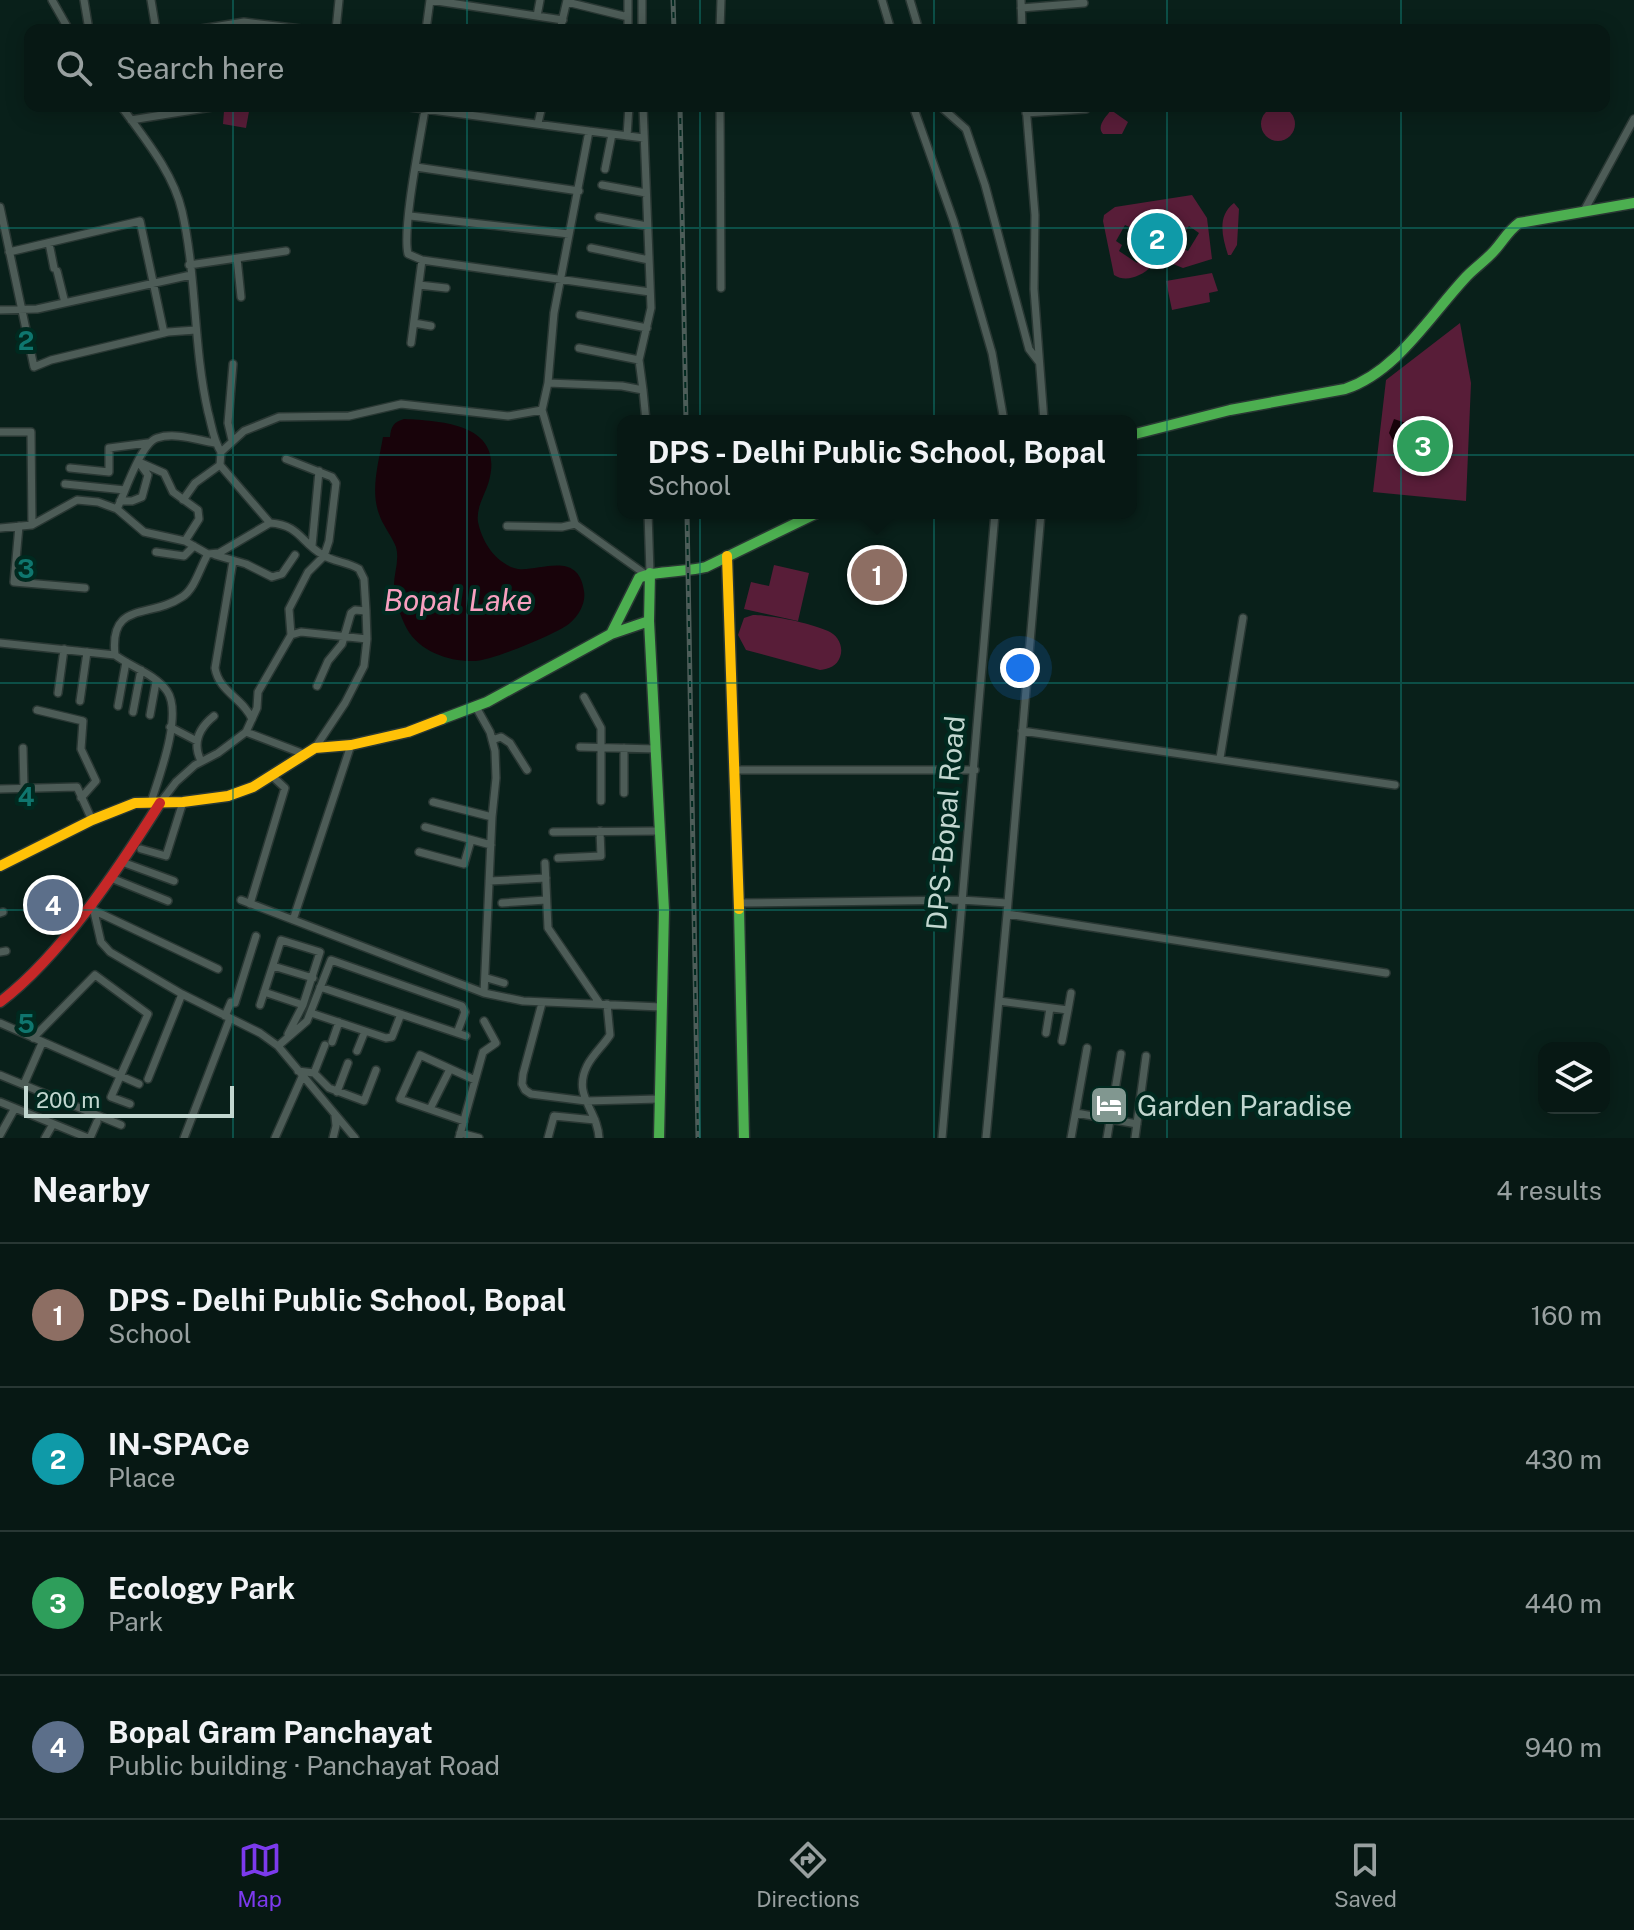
<!DOCTYPE html>
<html lang="en">
<head>
<meta charset="utf-8">
<style>
	:root { --surface:#071814; --page:#10211d; --text:#f1f3f6; --muted:#98a0a0; --line:#283734; --accent:#7c3aed }
	body { margin:0; font-family:"Public Sans",sans-serif; background:var(--page); color:var(--text) }
	.controls { position:absolute; right:24px; bottom:24px; display:grid; overflow:hidden; border-radius:16px; box-shadow:0 4px 20px #0003 }
	.controls button { width:72px; height:72px; display:grid; place-items:center; padding:0; border:0; border-bottom:2px solid var(--line); background:var(--surface); color:var(--text); font:40px sans-serif }
	.scale { position:absolute; left:24px; bottom:20px; width:210px; box-sizing:border-box; padding-left:8px; border:4px solid #c2d7d0; border-top:0; font-size:22px; line-height:28px; white-space:nowrap; color:#c2d7d0; -webkit-text-stroke:6px #00291f; paint-order:stroke }
	.you { position:absolute; left:1020px; top:668px; width:28px; height:28px; margin:-20px; border:6px solid #fff; border-radius:50%; background:#1a73e8; box-shadow:0 0 0 12px #1a73e833 }
	.badge { display:grid; place-items:center; width:52px; height:52px; border-radius:50%; background:var(--accent); color:#fff; font-size:26px; font-weight:700 }
	.pin { position:absolute; translate:-50% -50%; border:4px solid #fff; box-shadow:0 2px 8px #0006 }
	.popup { position:absolute; left:617px; top:415px; width:520px; height:104px; box-sizing:border-box; display:grid; place-content:center; border-radius:16px; background:var(--surface); filter:drop-shadow(0 2px 6px #0005); font-size:26px; white-space:nowrap; color:var(--muted) }
	.popup b { font-size:30px; color:var(--text) }
	.popup::after { content:''; position:absolute; left:50%; top:100%; margin-left:-16px; border:16px solid transparent; border-top-color:var(--surface) }
	.list { margin:0; padding:0; list-style:none }
	h2 { display:flex; justify-content:space-between; align-items:center; height:104px; margin:0; padding:0 32px; font-size:34px }
	h2 small { font-size:26px; font-weight:400; color:var(--muted) }
	.list li { display:grid; grid-template-columns:52px 1fr auto; gap:24px; align-items:center; box-sizing:border-box; height:144px; padding:0 32px; border-top:2px solid var(--line) }
	.list b { display:block; font-size:30px; white-space:nowrap }
	.list p { margin:0; font-size:26px; white-space:nowrap; color:var(--muted) }
	.list em { font-size:26px; font-style:normal; color:var(--muted) }
	.icon { flex:none; width:44px; height:44px; fill:none; stroke:currentColor; stroke-width:2; stroke-linecap:round; stroke-linejoin:round }
	.map { position:relative; flex:none; width:1634px; height:1138px; overflow:hidden }
	.search { position:absolute; background:var(--surface); box-shadow:0 4px 20px #0003; left:24px; right:24px; top:24px; height:88px; display:flex; align-items:center; gap:20px; box-sizing:border-box; padding:0 28px; border-radius:16px; color:var(--muted); font-size:30px }
	.sheet { height:680px; background:var(--surface) }
	nav { display:flex; justify-content:space-around; align-items:center; box-sizing:border-box; height:112px; border-top:2px solid var(--line); background:var(--surface); font-size:22px; color:var(--muted) }
	nav a { display:grid; justify-items:center; gap:4px }
	nav .on { color:var(--accent) }
	.map>svg:first-child { display:block }
</style>
</head>
<body>
<div class="map">
<svg width="1634" height="1138" viewBox="0 0 1634 1138">
	<rect width="100%" height="100%" fill="#09201a"/>
	<path fill="#581d38" fill-rule="evenodd" d="M 230,106 L 250,106 L 246,128 L 223,124 L 224,111 Z
		M1261 124a17 17 0 1 1 34 0a17 17 0 1 1-34 0Z
		M 1111,110 L 1128,122 L 1122,134 L 1103,134 C 1096,126 1106,117 1111,110 Z
		M 1192,195 L 1207,218 L 1212,259 L 1183,268 L 1173,264 L 1160,269 L 1151,267 C 1141,276 1126,283 1114,275 L 1103,221 L 1104,215 L 1115,207 ZM 1160,216 L 1165,219 L 1163,224 L 1174,231 L 1177,226 L 1185,232 L 1189,226 L 1199,233 L 1188,251 L 1177,246 L 1168,257 L 1160,261 L 1143,253 L 1137,263 L 1119,251 L 1122,245 L 1116,241 L 1125,225 L 1149,236 Z
		M 1234,203 L 1239,209 L 1237,245 L 1231,255 L 1228,255 C 1222,236 1217,216 1234,203 Z
		M 1212,273 L 1218,291 L 1209,293 L 1210,302 L 1172,310 L 1166,281 Z
		M 1460,323 L 1471,383 L 1466,501 L 1373,492 L 1386,380 Z
		M 774,565 L 809,573 L 798,621 L 744,609 L 751,582 L 769,586 Z
		M 753,615 C 772,615 810,623 828,631 C 838,635 844,647 840,657 C 837,666 829,669 820,670 L 746,650 L 738,635 L 744,618 Z"/>
	<path fill="#18030a" d="M 404,419 C 445,421 504,425 489,481 C 485,495 476,507 478,522 C 482,541 494,561 514,568 C 534,575 578,547 584,591 C 586,603 579,615 570,623 C 559,633 491,661 475,661 C 450,662 420,652 407,629 C 402,619 394,601 394,589 C 393,575 400,561 396,547 C 392,536 383,526 379,514 C 370,490 379,461 383,437 L 390,437 C 391,426 394,422 404,419 Z
		M 1394,419 L 1406,423 L 1416,421 L 1418,436 L 1395,444 L 1389,433 Z"/>
	<g fill="none" stroke-linecap="round" stroke-linejoin="round">
		<defs>
			<path id="street" d="M 52,0 L 69,30
				M 84,0 L 89,30
				M 151,0 L 156,30
				M 642,0 L 642,30
				M 882,0 L 891,30
				M 910,0 L 919,30
				M 1021,0 L 1022,30
				M 567,2 L 628,17
				M 1021,8 L 1084,3
				M 537,16 L 540,0
				M 195,30 L 244,22 L 309,30
				M 336,30 L 339,0
				M 426,30 L 430,0 L 563,20
				M 560,30 L 567,0
				M 628,30 L 628,0
				M 720,30 L 721,0
				M 121,106 C 144,138 173,172 182,211 C 197,277 193,346 208,412 C 212,426 213,440 221,452 L 220,465 L 270,523 C 300,525 300,542 323,555 C 334,562 348,562 359,569 L 364,579 L 366,611 L 367,639 L 364,666 L 345,703 L 315,748
				M 402,106 L 589,131 L 554,313 L 548,383 L 542,410 L 575,524 L 645,574
				M 720,106 L 721,288
				M 913,106 L 954,222 L 992,353 L 1004,421
				M 940,106 L 966,129 L 985,185 L 1029,349 L 1039,362
				M 1026,106 L 1035,215 L 1034,289 L 1044,421
				M 425,109 C 420,140 402,229 408,254 L 422,260 L 650,292
				M 1026,113 L 1086,109
				M 131,120 L 218,106
				M 538,123 L 542,106
				M 589,131 L 644,138
				M 627,136 L 629,106
				M 416,167 L 579,191
				M 605,169 L 612,134
				M 602,185 L 646,193
				M 0,207 L 34,367 L 51,360 L 168,332 L 196,330
				M 1585,209 L 1634,119
				M 410,216 L 569,234
				M 599,217 L 647,226
				M 49,243 L 54,268
				M 591,248 L 649,260
				M 9,252 L 140,221 L 164,333
				M 237,258 L 241,297
				M 189,265 L 286,251
				M 57,271 L 65,303
				M 419,285 L 446,288
				M 0,310 L 37,309 L 191,275
				M 580,315 L 647,328
				M 414,323 L 431,326
				M 411,343 L 422,260
				M 579,348 L 639,360
				M 548,383 L 622,386 L 643,390 L 646,421
				M 643,390 L 639,360 L 651,308 L 643,106
				M 0,432 L 31,432 L 32,525
				M 232,440 L 228,423 L 233,364
				M 221,452 L 244,431 L 279,417 L 349,416 L 401,404 L 508,416 L 542,410
				M 286,459 L 332,477 L 336,483 L 329,541 L 324,556 L 308,572 L 289,609 L 291,635
				M 139,462 L 164,473 L 173,492 L 198,510 L 199,519 L 185,541
				M 70,468 L 109,472 L 109,448 L 148,443
				M 65,484 L 125,490
				M 183,500 L 195,483 L 220,465
				M 120,501 L 132,501 L 142,497 L 148,475 L 140,464
				M 117,509 C 125,492 141,443 157,438 C 175,432 197,440 215,443
				M 648,513 L 650,573
				M 19,526 L 14,582 L 85,588
				M 507,526 L 562,527 L 575,524
				M 0,528 L 32,525 L 77,500 L 98,502 L 117,509 L 144,532 L 185,541 L 208,554 L 219,553 L 270,523
				M 312,546 L 319,471
				M 156,552 L 184,556 L 194,546
				M 215,555 L 246,564 L 272,577 L 282,574 L 295,555
				M 233,561 L 215,668 C 219,692 243,698 252,719
				M 0,643 L 115,655
				M 317,686 L 328,661 L 342,644 L 351,613 L 355,610 L 366,611
				M 58,693 L 64,649
				M 584,697 L 601,728 L 601,801
				M 80,701 L 87,652
				M 118,706 L 126,662
				M 476,707 L 490,732 L 495,751 L 496,778 L 492,817 L 484,993 L 523,1001 L 661,1007
				M 37,710 L 83,721 L 81,749 L 96,781 L 81,798
				M 133,712 L 141,670
				M 150,715 L 156,682
				M 170,727 L 197,741
				M 1022,731 L 1395,785
				M 246,732 L 257,708 L 258,692 L 291,635 L 301,632 L 367,639
				M 492,740 L 501,737 L 510,743 L 527,770
				M 580,747 L 656,749
				M 23,748 L 24,789
				M 624,748 L 624,793
				M 1220,758 L 1243,618
				M 201,761 C 192,743 199,728 214,716
				M 736,770 L 975,770
				M 0,789 L 77,787 L 92,820
				M 151,802 C 159,777 183,714 167,691 C 155,674 131,667 115,655 C 109,600 150,619 182,597 C 195,589 200,567 208,554
				M 433,802 L 492,817
				M 160,803 L 176,782 L 195,765 L 218,753 L 246,732 L 304,754
				M 425,827 L 491,845
				M 553,832 L 660,831
				M 141,849 L 166,856 L 183,802
				M 419,852 L 464,864 L 471,840
				M 558,858 L 601,856 L 600,831
				M 122,862 L 174,881
				M 545,863 L 548,928 L 600,1004
				M 111,878 L 168,901
				M 489,881 L 546,878
				M 241,900 L 484,993
				M 92,903 L 101,942 L 110,952 L 182,994 L 260,1033 L 278,1046 L 355,1138
				M 502,903 L 546,900
				M 738,903 L 961,900 L 1007,903
				M 250,904 L 285,788 L 272,776
				M 93,910 L 218,969
				M 0,913 L 3,912
				M 1007,914 L 1041,513
				M 293,920 L 351,745
				M 0,952 L 6,951
				M 273,966 L 313,978
				M 487,978 L 504,983
				M 320,987 L 466,1036
				M 264,992 L 303,1005
				M 999,1001 L 1068,1010 L 1062,1041
				M 542,1003 L 523,1074 L 522,1084 L 525,1090 L 531,1094 L 586,1101 L 659,1099
				M 260,1005 L 281,940 L 320,952 L 303,1005 L 288,1034
				M 1068,1010 L 1071,993
				M 311,1013 L 386,1038 L 392,1037 L 401,1014
				M 225,1016 L 231,1002 L 235,1003 L 256,936
				M 0,1023 L 139,1084
				M 1046,1033 L 1050,1008
				M 33,1038 L 95,975 L 148,1014 L 111,1097 L 130,1104
				M 332,1042 L 339,1022
				M 278,1046 L 307,1021 L 331,960 L 462,1006 L 465,1012 L 457,1033
				M 357,1051 L 365,1031
				M 298,1071 L 314,1073 L 329,1088 L 364,1101 L 376,1070
				M 314,1073 L 325,1045
				M 0,1075 L 121,1125
				M 148,1079 L 182,994
				M 24,1084 L 42,1043
				M 337,1092 L 348,1063
				M 0,1102 L 88,1138
				M 430,1109 L 450,1069
				M 1076,1113 L 1137,1124
				M 464,1121 L 400,1099 L 420,1055 L 475,1080
				M 460,1133 L 479,1138
				M 0,1135 L 15,1108
				M 45,1138 L 53,1124
				M 90,1138 L 97,1122
				M 184,1138 L 230,1018
				M 275,1138 L 302,1077
				M 333,1138 L 336,1126 L 335,1116
				M 459,1138 L 483,1052 L 496,1043 L 484,1021
				M 548,1138 L 554,1116 L 595,1120
				M 599,1138 C 598,1110 572,1096 587,1066 C 593,1054 603,1046 610,1035 L 607,1004
				M 942,1138 L 995,513
				M 986,1138 L 1007,914 L 1386,973
				M 1071,1138 L 1087,1048
				M 1107,1138 L 1121,1054
				M 1135,1138 L 1146,1056"/>
			<path id="fast" d="M 1131,435 L 1230,410 L 1345,389 C 1397,372 1430,315 1467,276 C 1476,267 1486,260 1494,251 C 1503,241 1508,231 1519,223 L 1634,203
				M 650,573 L 649,621 L 664,910 L 659,1138
				M 611,634 L 649,621
				M 442,719 L 487,702 L 611,634 L 639,578 C 650,571 688,572 706,567 L 817,513
				M 739,909 L 744,1138"/>
			<path id="slow" d="M 727,556 L 739,909
				M 0,866 L 92,820 L 135,803 L 183,802 L 228,796 L 253,787 L 315,748 L 351,745 L 408,732 L 442,719"/>
			<path id="jam" d="M 0,1002 C 61,956 119,868 160,803"/>
		</defs>
		<use href="#street" stroke="#293733" stroke-width="10"/>
		<use href="#fast" stroke="#293733" stroke-width="13"/>
		<use href="#slow" stroke="#293733" stroke-width="13"/>
		<use href="#jam" stroke="#293733" stroke-width="13"/>
		<use href="#street" stroke="#4d5c57" stroke-width="7"/>
		<use href="#fast" stroke="#4caf50" stroke-width="10"/>
		<use href="#slow" stroke="#ffc107" stroke-width="10"/>
		<use href="#jam" stroke="#c62828" stroke-width="10"/>
		<defs>
			<path id="rail" d="M 673,0 L 674,30
				M 680,106 L 686,421
				M 687,513 L 698,1138"/>
		</defs>
		<use href="#rail" stroke="#4d5d59" stroke-width="5"/>
		<use href="#rail" stroke="#00291f" stroke-width="2" stroke-dasharray="6" stroke-linecap="butt"/>
	</g>
	<path fill="none" stroke="#0f766e" stroke-width="2" stroke-opacity="0.55" d="M 233,0 L 233,30M 467,0 L 467,30M 700,0 L 700,30M 934,0 L 934,30M 1167,0 L 1167,30M 1401,0 L 1401,30M 233,106 L 233,1138M 467,106 L 467,1138M 700,106 L 700,1138M 934,106 L 934,1138M 1167,106 L 1167,1138M 1401,106 L 1401,1138M 0,228 L 1634,228M 0,455 L 1634,455M 0,683 L 1634,683M 0,910 L 1634,910"/>
	<defs>
		<symbol id="hotel-square" viewBox="-11 -11 22 22"><rect x="-9" y="-9" width="18" height="18" rx="4" fill="#819790" stroke="#00291f"/><path d="M-6-4.5h1.5V1H6V5H4.5V3h-9V5H-6ZM-4 0a1.8 1.8 0 1 1 3.6 0ZM.5 0V-2.5h3Q6-2.5 6 0Z" fill="#fff"/></symbol>
	</defs>
	<g fill-rule="evenodd">
		<use href="#hotel-square" x="1087" y="1083" width="44" height="44"/>
	</g>
	<g text-anchor="middle" dominant-baseline="central" stroke-width="8" stroke-linejoin="round" paint-order="stroke">
		<g font-size="28" fill="#c2d7d0" stroke="#00291f">
			<text transform="translate(945 823) rotate(-85)">DPS-Bopal Road</text>
		</g>
		<g font-size="28" fill="#c2d7d0" stroke="#00291f" text-anchor="start">
			<text x="1137" y="1105">Garden Paradise</text>
		</g>
		<g font-size="30" font-style="italic" fill="#f8a0c0" stroke="#00291f">
			<text x="458" y="600">Bopal Lake</text>
		</g>
	</g>
	<g font-size="26" text-anchor="middle" font-weight="bold" fill="#0f766e" stroke="#00291f" stroke-width="8" stroke-linejoin="round" paint-order="stroke">
		<text x="26" y="350">2</text>
		<text x="26" y="578">3</text>
		<text x="26" y="806">4</text>
		<text x="26" y="1033">5</text>
	</g>
</svg>
<div class="controls">
<button><svg class="icon" aria-label="layers" viewBox="0 0 24 24"><path d="M12 4l9 5-9 5-9-5zM3 14l9 5 9-5"/></svg></button>
</div>
<div class="scale">200 m</div>
<div class="you"></div>
<div class="pin badge" style="left:877px;top:575px;background:#8d6e63">1</div>
<div class="popup"><b>DPS - Delhi Public School, Bopal</b>School</div>
<div class="pin badge" style="left:1157px;top:239px;background:#0f9aa8">2</div>
<div class="pin badge" style="left:1423px;top:446px;background:#2e9e5b">3</div>
<div class="pin badge" style="left:53px;top:905px;background:#5c6f8a">4</div>
<div class="search"><svg class="icon" aria-label="search" viewBox="0 0 24 24"><circle cx="10" cy="10" r="6"/><path d="M15 15l6 6"/></svg>Search here</div>
</div>
<section class="sheet">
<h2>Nearby<small>4 results</small></h2>
<ul class="list">
<li><span class="badge" style="background:#8d6e63">1</span><div><b>DPS - Delhi Public School, Bopal</b><p>School</p></div><em>160 m</em></li>
<li><span class="badge" style="background:#0f9aa8">2</span><div><b>IN-SPACe</b><p>Place</p></div><em>430 m</em></li>
<li><span class="badge" style="background:#2e9e5b">3</span><div><b>Ecology Park</b><p>Park</p></div><em>440 m</em></li>
<li><span class="badge" style="background:#5c6f8a">4</span><div><b>Bopal Gram Panchayat</b><p>Public building · Panchayat Road</p></div><em>940 m</em></li>
</ul>
</section>
<nav>
<a class="on"><svg class="icon" aria-label="map" viewBox="0 0 24 24"><path d="M3 6l6-2 6 2 6-2v14l-6 2-6-2-6 2zM9 4v14M15 6v14"/></svg>Map</a>
<a><svg class="icon" aria-label="directions" viewBox="0 0 24 24"><path d="M12 3l9 9-9 9-9-9zM9 14v-3h6M13 9l2 2-2 2"/></svg>Directions</a>
<a><svg class="icon" aria-label="saved" viewBox="0 0 24 24"><path d="M7 4h10v16l-5-4-5 4z"/></svg>Saved</a>
</nav>
</body>
</html>
